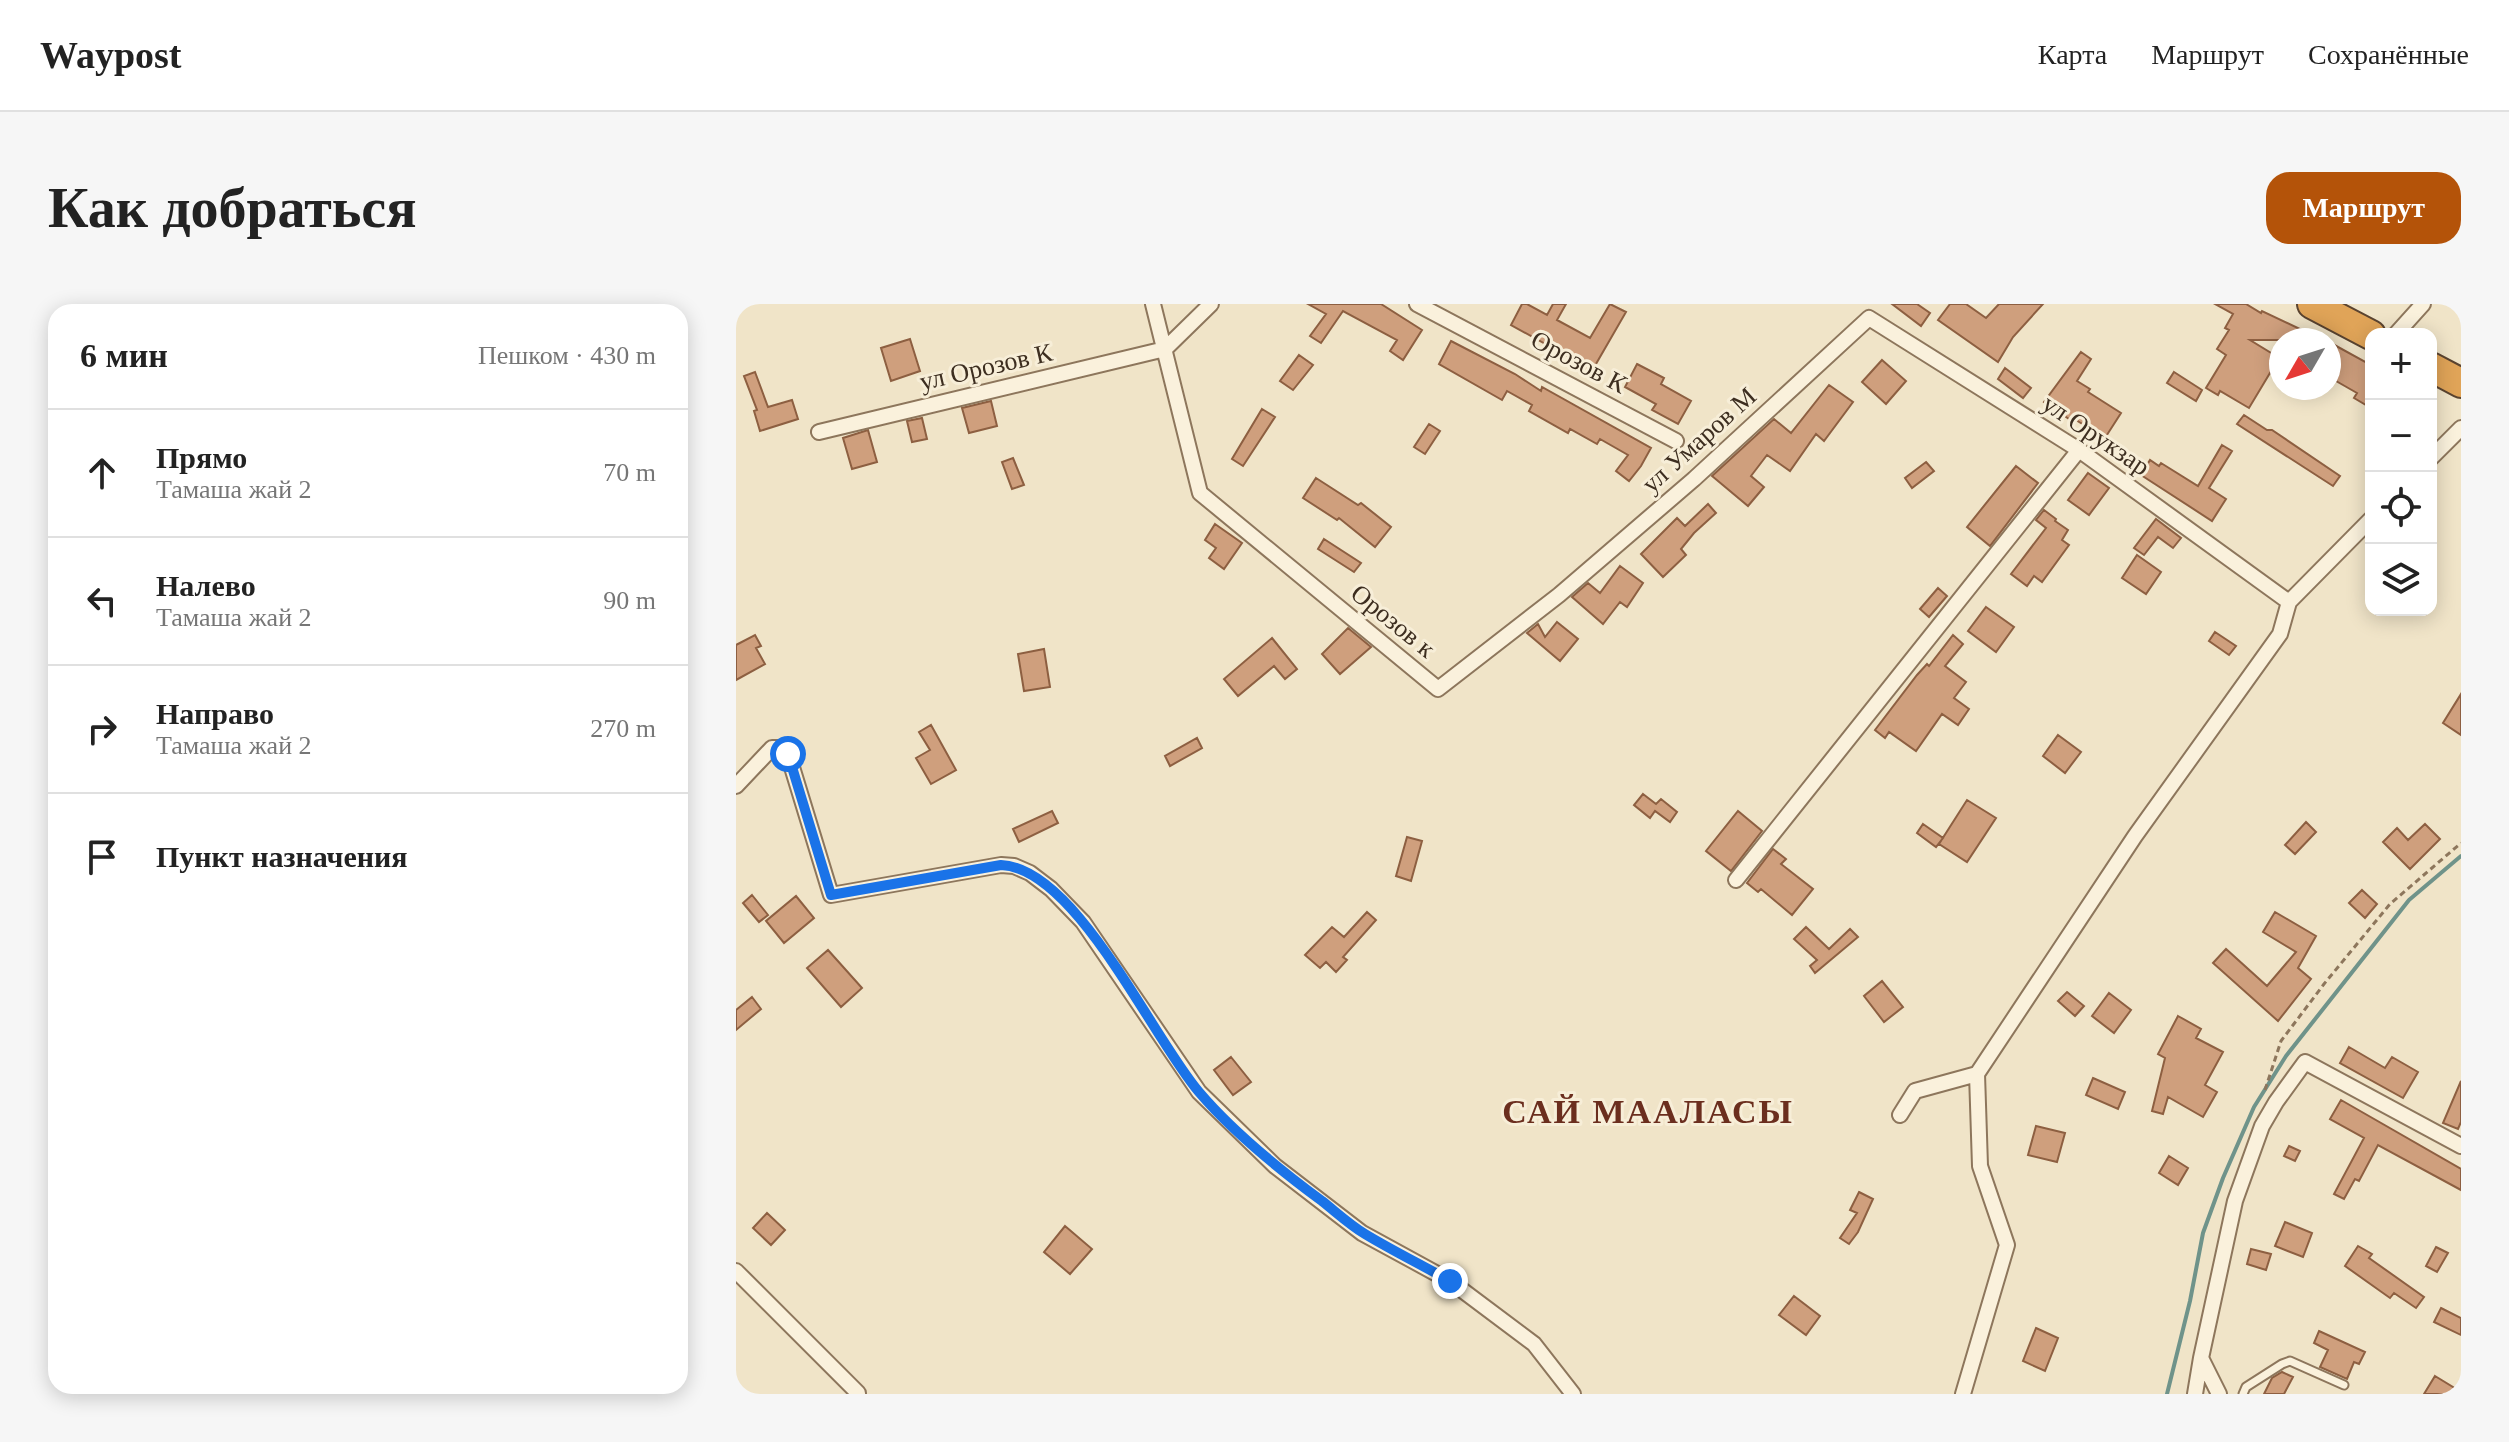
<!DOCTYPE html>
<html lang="ru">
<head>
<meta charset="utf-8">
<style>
	:root { --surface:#fff; --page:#f6f6f6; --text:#222; --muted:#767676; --line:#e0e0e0; --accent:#b45309 }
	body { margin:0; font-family:"Times New Roman",serif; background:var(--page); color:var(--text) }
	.controls { position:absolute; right:24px; top:24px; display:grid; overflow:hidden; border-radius:16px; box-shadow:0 4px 20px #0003 }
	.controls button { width:72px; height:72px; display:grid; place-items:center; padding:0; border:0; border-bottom:2px solid var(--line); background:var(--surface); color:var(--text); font:40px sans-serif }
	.compass { position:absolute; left:1533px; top:24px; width:72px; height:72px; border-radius:50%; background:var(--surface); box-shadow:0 4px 20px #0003; rotate:231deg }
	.stop { position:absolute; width:24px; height:24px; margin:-18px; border:6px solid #1a73e8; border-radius:50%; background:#fff }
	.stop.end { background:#1a73e8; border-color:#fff; box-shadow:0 2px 8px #0008 }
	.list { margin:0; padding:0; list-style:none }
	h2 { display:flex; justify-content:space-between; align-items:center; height:104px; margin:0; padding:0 32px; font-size:34px }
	h2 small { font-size:26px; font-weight:400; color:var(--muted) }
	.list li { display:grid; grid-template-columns:52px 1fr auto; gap:24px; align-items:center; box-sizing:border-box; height:128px; padding:0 32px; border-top:2px solid var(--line) }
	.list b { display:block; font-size:30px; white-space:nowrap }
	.list p { margin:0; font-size:26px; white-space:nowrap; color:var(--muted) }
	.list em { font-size:26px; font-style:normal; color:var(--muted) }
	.icon { flex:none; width:44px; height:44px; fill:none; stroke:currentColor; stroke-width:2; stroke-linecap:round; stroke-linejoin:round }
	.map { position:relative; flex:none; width:1725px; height:1090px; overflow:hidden; border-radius:24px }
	header { display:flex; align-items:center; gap:48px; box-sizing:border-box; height:112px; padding:0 40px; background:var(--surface); border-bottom:2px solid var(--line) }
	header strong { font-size:38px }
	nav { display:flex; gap:44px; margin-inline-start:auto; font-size:28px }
	.intro { display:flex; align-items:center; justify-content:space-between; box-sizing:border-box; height:192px; padding:0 48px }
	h1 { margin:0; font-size:56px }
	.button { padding:20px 36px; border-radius:24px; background:var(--accent); color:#fff; font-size:28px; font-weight:700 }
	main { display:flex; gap:48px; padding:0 48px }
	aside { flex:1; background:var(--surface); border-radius:24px; box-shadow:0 4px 20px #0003 }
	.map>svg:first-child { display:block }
</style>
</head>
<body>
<header>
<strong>Waypost</strong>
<nav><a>Карта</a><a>Маршрут</a><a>Сохранённые</a></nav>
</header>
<div class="intro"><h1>Как добраться</h1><a class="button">Маршрут</a></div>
<main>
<aside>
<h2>6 мин<small>Пешком · 430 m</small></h2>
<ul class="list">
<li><svg class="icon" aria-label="ahead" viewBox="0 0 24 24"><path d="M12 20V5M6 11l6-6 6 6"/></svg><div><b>Прямо</b><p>Тамаша жай 2</p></div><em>70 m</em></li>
<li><svg class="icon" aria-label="left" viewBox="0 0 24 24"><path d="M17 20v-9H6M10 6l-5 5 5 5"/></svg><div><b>Налево</b><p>Тамаша жай 2</p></div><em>90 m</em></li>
<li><svg class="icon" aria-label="right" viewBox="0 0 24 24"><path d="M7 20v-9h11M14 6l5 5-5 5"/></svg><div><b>Направо</b><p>Тамаша жай 2</p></div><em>270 m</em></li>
<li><svg class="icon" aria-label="arrive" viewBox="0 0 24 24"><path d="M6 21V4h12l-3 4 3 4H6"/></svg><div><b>Пункт назначения</b></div></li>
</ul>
</aside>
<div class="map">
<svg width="1725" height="1090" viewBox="0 0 1725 1090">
	<rect width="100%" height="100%" fill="#f0e4c8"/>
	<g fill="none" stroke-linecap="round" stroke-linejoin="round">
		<path stroke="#6f938a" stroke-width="4" d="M 1431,1090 L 1454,997 L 1467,929 L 1487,874 L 1518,803 L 1550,752 L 1673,596 L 1725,552"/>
	</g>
	<path fill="#cf9f7d" stroke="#8d5f41" stroke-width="2" d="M 572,0 L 645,0 L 686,26 L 667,56 L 654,47 L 661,36 L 607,7 L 585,39 L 574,32 L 590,10 Z
		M 786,0 L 791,0 L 811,11 L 817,0 L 830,0 L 821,16 L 854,34 L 874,0 L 890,8 L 853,72 L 837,62 L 840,57 L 775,21 Z
		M 1156,0 L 1181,0 L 1194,9 L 1185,22 Z
		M 1214,0 L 1230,0 L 1250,14 L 1263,0 L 1307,0 L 1277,33 L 1262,58 L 1202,16 Z
		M 1479,0 L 1510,0 L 1525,9 L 1526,7 L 1587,36 L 1514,36 L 1545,55 L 1545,58 L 1537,71 L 1534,69 L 1513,104 L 1484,87 L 1482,91 L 1470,84 L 1490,51 L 1481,45 L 1493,26 L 1489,24 L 1497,10 Z
		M 174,35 L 184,67 L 155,77 L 145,44 Z
		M 715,37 L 779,70 L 805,87 L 806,83 L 915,144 L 905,162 L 893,177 L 880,167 L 892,151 L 864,135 L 861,140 L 834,125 L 832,129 L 793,107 L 796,101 L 771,87 L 766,96 L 703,60 Z
		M 1593,38 L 1635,61 L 1635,104 L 1618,94 L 1621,89 L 1593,73 Z
		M 1345,48 L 1355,55 L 1341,77 L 1354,85 L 1352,88 L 1385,109 L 1369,134 L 1335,113 L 1333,115 L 1308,98 Z
		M 563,51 L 577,61 L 557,86 L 544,77 Z
		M 1146,56 L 1170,77 L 1150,100 L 1126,78 Z
		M 901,60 L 928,74 L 925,80 L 955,97 L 942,120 L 916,106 L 920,100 L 889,83 Z
		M 1269,64 L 1295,84 L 1287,94 L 1262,75 Z
		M 19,68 L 32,103 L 56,96 L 62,115 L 24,127 L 18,107 L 21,106 L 8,72 Z
		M 1438,68 L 1466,86 L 1460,97 L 1431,79 Z
		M 1093,81 L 1117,98 L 1088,137 L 1080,130 L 1054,167 L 1031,151 L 1015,172 L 1028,183 L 1012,202 L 976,172 L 1038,115 L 1055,129 Z
		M 255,97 L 261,122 L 233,129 L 226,104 Z
		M 526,105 L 539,113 L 507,162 L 496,155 Z
		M 1508,111 L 1531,126 L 1536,126 L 1604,172 L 1597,182 L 1501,120 Z
		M 186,114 L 191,135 L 176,138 L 171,117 Z
		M 693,120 L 704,127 L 689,150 L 678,143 Z
		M 132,126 L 141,158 L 116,165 L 107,134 Z
		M 1486,141 L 1496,147 L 1473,184 L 1490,195 L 1476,217 L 1405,171 L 1414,156 L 1423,162 L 1425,159 L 1462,182 Z
		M 277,154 L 288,181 L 276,185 L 266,158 Z
		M 1190,158 L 1198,167 L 1176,184 L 1169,174 Z
		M 1280,162 L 1302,179 L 1254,242 L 1231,223 Z
		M 1352,169 L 1373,184 L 1353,211 L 1332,196 Z
		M 580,174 L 622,201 L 625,199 L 655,223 L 639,243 L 603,214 L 601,216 L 567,194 Z
		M 972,200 L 980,209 L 958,229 L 945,245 L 950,251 L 927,273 L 905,250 L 941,214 L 949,222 Z
		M 1308,206 L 1320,215 L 1319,217 L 1332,226 L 1326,236 L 1333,241 L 1306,278 L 1298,272 L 1291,282 L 1275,270 L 1310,224 L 1300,216 Z
		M 1420,215 L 1445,234 L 1437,244 L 1422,233 L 1408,251 L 1398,244 Z
		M 479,220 L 506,239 L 488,265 L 473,254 L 480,244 L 469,236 Z
		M 588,235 L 625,259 L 618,268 L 582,245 Z
		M 1401,251 L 1425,268 L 1410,290 L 1386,274 Z
		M 884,262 L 907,279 L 891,303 L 884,298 L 867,320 L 836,293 L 852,279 L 864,289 Z
		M 1202,284 L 1211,292 L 1193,313 L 1184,305 Z
		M 1250,303 L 1278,323 L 1260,348 L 1232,327 Z
		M 821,318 L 842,335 L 824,357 L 791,329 L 802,320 L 809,333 Z
		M 612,324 L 635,343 L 604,370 L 586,350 Z
		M 1479,328 L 1500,342 L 1493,351 L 1473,337 Z
		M 19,331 L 25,342 L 20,344 L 29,360 L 0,376 L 0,341 Z
		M 1217,331 L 1227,340 L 1209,362 L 1230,378 L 1218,394 L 1233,405 L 1222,421 L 1206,410 L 1180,447 L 1153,428 L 1149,434 L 1139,426 L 1181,371 L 1191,360 L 1193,362 Z
		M 536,334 L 561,365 L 549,375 L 538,362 L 502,392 L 488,375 Z
		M 308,345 L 314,383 L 288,387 L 282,350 Z
		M 1725,390 L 1725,431 L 1707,419 Z
		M 195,421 L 220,466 L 195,480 L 180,454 L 194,446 L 183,428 Z
		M 1322,431 L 1345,448 L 1329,469 L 1307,452 Z
		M 461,434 L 466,444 L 434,462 L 429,452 Z
		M 907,490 L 920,500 L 925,495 L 941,508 L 934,518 L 919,507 L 914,514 L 898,501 Z
		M 1231,496 L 1260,514 L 1231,558 L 1203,540 Z
		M 316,507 L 322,519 L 283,538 L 277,525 Z
		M 1002,507 L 1026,527 L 995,567 L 970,547 Z
		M 1570,518 L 1580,528 L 1559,550 L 1549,541 Z
		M 1187,520 L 1207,534 L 1200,543 L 1181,529 Z
		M 1689,520 L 1704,535 L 1674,565 L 1647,538 L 1661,524 L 1672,536 Z
		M 671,533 L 686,537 L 675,577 L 660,572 Z
		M 1037,545 L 1050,555 L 1045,560 L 1077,585 L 1056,611 L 1025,585 L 1022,588 L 1011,579 Z
		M 1626,586 L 1641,600 L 1629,614 L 1613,599 Z
		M 16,591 L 32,611 L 23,618 L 7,599 Z
		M 60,592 L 78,614 L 48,639 L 30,617 Z
		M 631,608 L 640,616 L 607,653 L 611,656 L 600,668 L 590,658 L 584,664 L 569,651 L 596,623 L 608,633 Z
		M 1539,608 L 1580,632 L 1562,664 L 1575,675 L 1542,717 L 1477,659 L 1490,645 L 1531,682 L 1560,648 L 1527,628 Z
		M 1070,623 L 1093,645 L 1114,625 L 1122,633 L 1079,669 L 1074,662 L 1081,656 L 1058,635 Z
		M 92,646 L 126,684 L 105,703 L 71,664 Z
		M 1146,677 L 1167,703 L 1148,718 L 1128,692 Z
		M 1331,688 L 1348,702 L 1339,712 L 1322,697 Z
		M 1373,689 L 1395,706 L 1378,729 L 1356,712 Z
		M 16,693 L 25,705 L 0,726 L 0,706 Z
		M 1442,712 L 1465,725 L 1460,734 L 1487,748 L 1469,781 L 1481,788 L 1467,813 L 1432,793 L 1427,810 L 1416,807 L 1429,754 L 1422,750 Z
		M 1613,743 L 1649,764 L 1656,753 L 1682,768 L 1667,794 L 1604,759 Z
		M 495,753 L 515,778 L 497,791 L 478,766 Z
		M 1357,774 L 1389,788 L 1382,805 L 1350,791 Z
		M 1725,777 L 1725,818 L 1722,825 L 1707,819 Z
		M 1605,796 L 1725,865 L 1725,886 L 1642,841 L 1623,877 L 1619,875 L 1608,895 L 1598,890 L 1628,834 L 1594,815 Z
		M 1300,822 L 1329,829 L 1321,858 L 1292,851 Z
		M 1553,842 L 1564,847 L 1559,857 L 1548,852 Z
		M 1433,852 L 1452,864 L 1442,881 L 1423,869 Z
		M 1123,888 L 1137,895 L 1122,928 L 1113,940 L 1104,934 L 1121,909 L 1114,906 Z
		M 31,909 L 49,926 L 35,941 L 17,924 Z
		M 1549,918 L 1576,929 L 1567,953 L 1539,942 Z
		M 329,922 L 356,945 L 334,970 L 308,948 Z
		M 1622,942 L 1636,950 L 1633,954 L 1688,993 L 1680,1004 L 1658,989 L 1654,994 L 1609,962 Z
		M 1700,943 L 1712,949 L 1701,968 L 1690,962 Z
		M 1515,945 L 1535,950 L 1530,966 L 1511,960 Z
		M 1058,992 L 1084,1012 L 1070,1031 L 1043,1011 Z
		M 1705,1004 L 1725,1014 L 1725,1031 L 1698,1018 Z
		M 1300,1024 L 1322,1034 L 1309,1067 L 1287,1057 Z
		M 1583,1027 L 1629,1048 L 1623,1060 L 1618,1058 L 1611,1075 L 1584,1063 L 1592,1046 L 1578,1039 Z
		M 1546,1068 L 1557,1073 L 1548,1090 L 1528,1090 L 1536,1074 Z
		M 1699,1072 L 1725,1088 L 1725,1090 L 1688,1090 Z"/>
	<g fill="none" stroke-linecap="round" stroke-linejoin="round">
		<defs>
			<path id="lane" d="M 1507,1090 L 1510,1083 L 1546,1060 L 1554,1057 L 1608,1081"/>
			<path id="street" d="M 417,0 L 464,189 L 702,385 L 823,291 L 958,175 L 1133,14 L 1343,146 L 1553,298
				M 681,0 L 940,137
				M 1660,30 L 1687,0
				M 83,128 L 429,45 L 475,0
				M 1695,154 L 1725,124
				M 0,482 L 36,444 L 43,444 L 52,450 L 95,591 L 265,561 L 278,562 L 294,569 L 315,585 L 347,618 L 463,788 L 539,862 L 626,929 L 714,977 L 798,1040 L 837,1090
				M 1000,576 L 1343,146
				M 1164,811 L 1179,787 L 1241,770 L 1399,532 L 1544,330 L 1553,298 L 1635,215
				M 0,967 L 122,1089
				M 1465,1054 L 1483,1090
				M 1227,1090 L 1271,941 L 1244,862 L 1241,770
				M 1459,1090 L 1465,1054 L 1499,897 L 1526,822 L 1540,798 L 1569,758 L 1725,842"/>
			<path id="highway" d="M 1576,0 L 1635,31
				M 1695,63 L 1725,79"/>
		</defs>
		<use href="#lane" stroke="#8d765c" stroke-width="11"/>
		<use href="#street" stroke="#8d765c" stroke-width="18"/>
		<use href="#highway" stroke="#5b4430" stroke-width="32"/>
		<path stroke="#8d765c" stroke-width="3" stroke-dasharray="6 4" stroke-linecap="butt" d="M 1529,786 L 1545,737 L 1588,680 L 1654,600 L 1725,539"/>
		<use href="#lane" stroke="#faf1dc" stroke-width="7"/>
		<use href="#street" stroke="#faf1dc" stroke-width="14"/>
		<use href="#highway" stroke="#e0a458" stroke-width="28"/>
	</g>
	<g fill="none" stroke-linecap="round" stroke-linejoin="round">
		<path stroke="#1a73e8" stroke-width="10" d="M 52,450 L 95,591 L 265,561 C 340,564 417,735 463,788 C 497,828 544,866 586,897 C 600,908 614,921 629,930 C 657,947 686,961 714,977"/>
	</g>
	<g text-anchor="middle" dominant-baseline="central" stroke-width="6" stroke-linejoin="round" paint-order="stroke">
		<g font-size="26" fill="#3d2e20" stroke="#f7eed8">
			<text transform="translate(843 58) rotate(28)">Орозов К</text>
			<text transform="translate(250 63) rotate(-13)">ул Орозов К</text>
			<text transform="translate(1360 131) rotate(34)">ул Орукзар</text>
			<text transform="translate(963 136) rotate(-42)">ул Умаров М</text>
			<text transform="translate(657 317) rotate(39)">Орозов к</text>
		</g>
		<g font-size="34" font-weight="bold" letter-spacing="2" fill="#6b2e1e" stroke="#f7eed8">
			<text x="912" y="807">САЙ МААЛАСЫ</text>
		</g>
	</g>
</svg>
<div class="controls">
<button>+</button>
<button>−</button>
<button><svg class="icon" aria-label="locate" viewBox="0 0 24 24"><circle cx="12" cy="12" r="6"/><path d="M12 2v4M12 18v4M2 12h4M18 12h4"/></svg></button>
<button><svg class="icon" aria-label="layers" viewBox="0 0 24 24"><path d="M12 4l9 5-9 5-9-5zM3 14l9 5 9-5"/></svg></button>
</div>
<svg class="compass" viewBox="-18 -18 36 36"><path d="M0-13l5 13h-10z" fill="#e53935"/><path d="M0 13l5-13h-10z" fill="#767676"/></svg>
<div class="stop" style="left:52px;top:450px"></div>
<div class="stop end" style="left:714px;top:977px"></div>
</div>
</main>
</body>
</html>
